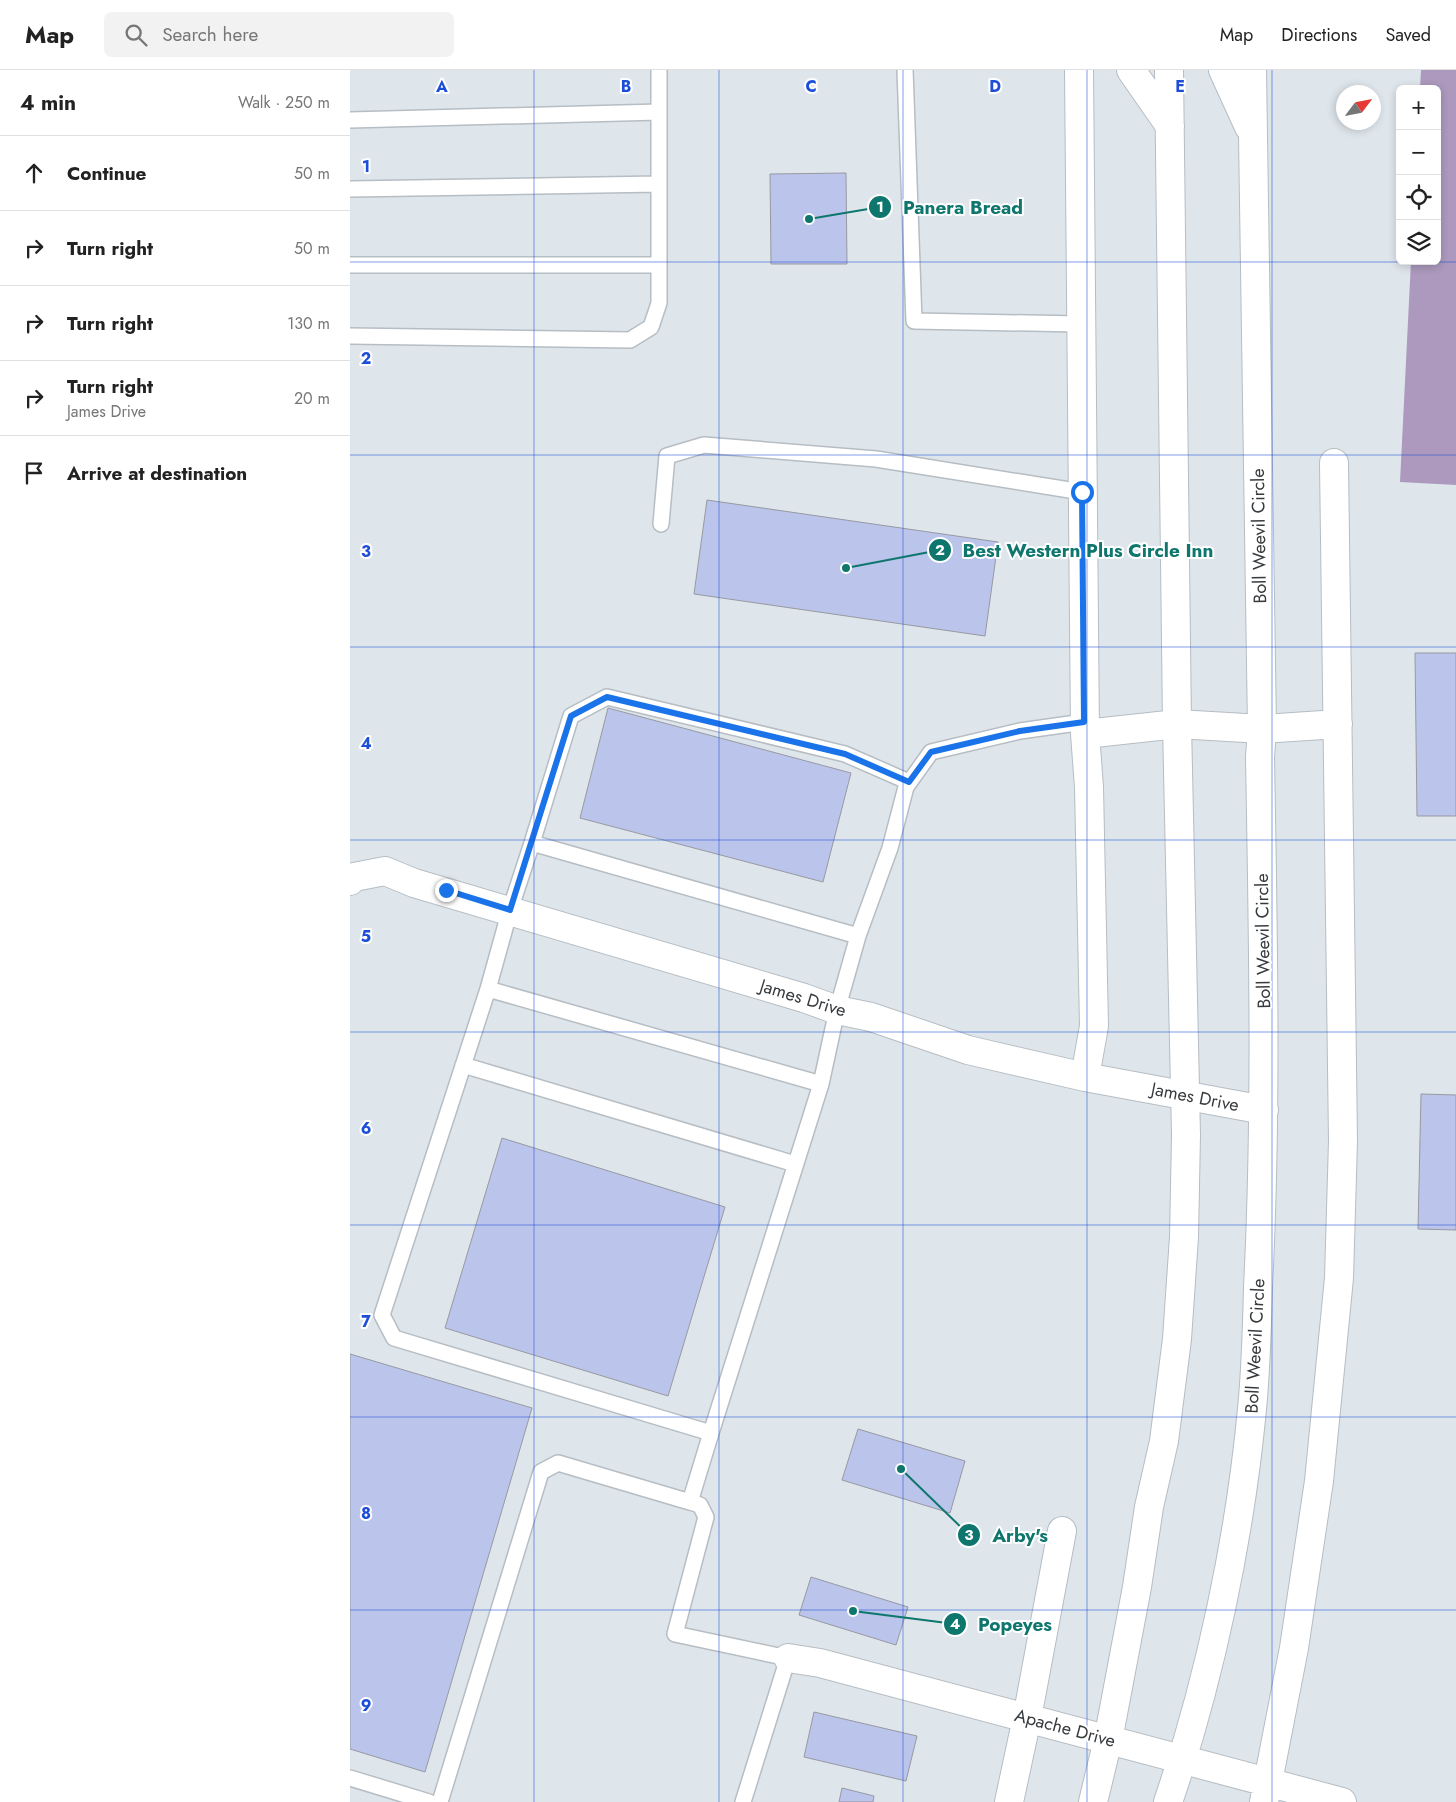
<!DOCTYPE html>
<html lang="en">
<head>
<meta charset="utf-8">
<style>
	:root { --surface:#fff; --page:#f2f2f2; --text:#222; --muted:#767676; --line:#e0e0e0 }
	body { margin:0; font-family:Jost,sans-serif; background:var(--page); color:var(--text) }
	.controls { position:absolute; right:15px; top:15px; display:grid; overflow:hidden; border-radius:8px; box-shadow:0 2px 8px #0003 }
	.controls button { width:45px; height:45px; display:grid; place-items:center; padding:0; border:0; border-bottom:1px solid var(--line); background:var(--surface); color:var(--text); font:25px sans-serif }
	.compass { position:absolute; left:986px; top:15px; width:45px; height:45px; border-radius:50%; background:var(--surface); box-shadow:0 2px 8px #0003; rotate:58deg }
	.stop { position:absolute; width:15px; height:15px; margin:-11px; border:4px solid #1a73e8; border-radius:50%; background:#fff }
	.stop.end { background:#1a73e8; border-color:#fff; box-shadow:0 1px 5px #0008 }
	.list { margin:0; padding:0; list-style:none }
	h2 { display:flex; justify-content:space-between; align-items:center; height:65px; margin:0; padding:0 20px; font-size:21px }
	h2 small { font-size:16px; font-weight:400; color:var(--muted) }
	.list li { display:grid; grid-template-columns:32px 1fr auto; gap:15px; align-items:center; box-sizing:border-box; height:75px; padding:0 20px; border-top:1px solid var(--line) }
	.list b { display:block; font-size:19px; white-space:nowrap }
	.list p { margin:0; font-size:16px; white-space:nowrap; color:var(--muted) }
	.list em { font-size:16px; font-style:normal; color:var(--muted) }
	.icon { flex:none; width:28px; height:28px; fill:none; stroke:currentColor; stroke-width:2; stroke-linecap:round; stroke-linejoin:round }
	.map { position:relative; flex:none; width:1106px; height:1732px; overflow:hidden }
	header { display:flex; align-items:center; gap:30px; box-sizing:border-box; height:70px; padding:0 25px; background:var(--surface); border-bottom:1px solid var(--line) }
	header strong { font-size:24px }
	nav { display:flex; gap:28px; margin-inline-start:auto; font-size:18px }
	.search { width:350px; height:45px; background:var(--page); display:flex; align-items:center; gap:12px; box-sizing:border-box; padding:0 18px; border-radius:8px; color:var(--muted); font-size:19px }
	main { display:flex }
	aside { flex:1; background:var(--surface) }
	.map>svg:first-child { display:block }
</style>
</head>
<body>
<header>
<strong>Map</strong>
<div class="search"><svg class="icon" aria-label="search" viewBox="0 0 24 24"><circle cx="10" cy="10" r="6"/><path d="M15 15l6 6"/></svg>Search here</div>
<nav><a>Map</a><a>Directions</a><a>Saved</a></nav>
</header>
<main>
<aside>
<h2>4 min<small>Walk · 250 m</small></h2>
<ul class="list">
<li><svg class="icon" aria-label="ahead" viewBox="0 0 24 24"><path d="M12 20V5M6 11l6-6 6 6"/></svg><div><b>Continue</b></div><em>50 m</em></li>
<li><svg class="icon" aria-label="right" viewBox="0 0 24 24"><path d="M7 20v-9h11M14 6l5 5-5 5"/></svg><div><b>Turn right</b></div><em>50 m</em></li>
<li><svg class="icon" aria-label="right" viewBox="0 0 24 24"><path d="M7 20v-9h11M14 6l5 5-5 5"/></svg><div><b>Turn right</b></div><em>130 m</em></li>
<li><svg class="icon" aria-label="right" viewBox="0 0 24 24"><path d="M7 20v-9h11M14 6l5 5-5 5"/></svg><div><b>Turn right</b><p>James Drive</p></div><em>20 m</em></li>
<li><svg class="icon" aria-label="arrive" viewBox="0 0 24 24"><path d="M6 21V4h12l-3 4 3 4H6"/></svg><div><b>Arrive at destination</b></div></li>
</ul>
</aside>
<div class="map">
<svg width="1106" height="1732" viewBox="0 0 1106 1732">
	<rect width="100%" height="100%" fill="#dee6ec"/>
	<path fill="#ac99bd" d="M 1071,0 L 1106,0 L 1106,415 L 1050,412 L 1061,191 L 1087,191 L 1087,19 L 1070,19 Z"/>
	<path fill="#bbc4eb" stroke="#9799a1" d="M 496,103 L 497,194 L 421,194 L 420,104 Z
		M 357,430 L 648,472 L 635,566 L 344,524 Z
		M 1065,583 L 1106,583 L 1106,746 L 1067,746 Z
		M 258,638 L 501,703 L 473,812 L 230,748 Z
		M 1071,1024 L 1106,1025 L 1106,1160 L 1068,1159 Z
		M 152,1068 L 375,1137 L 318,1326 L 95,1258 Z
		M 0,1284 L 182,1338 L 75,1702 L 0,1679 Z
		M 508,1359 L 615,1391 L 600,1443 L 492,1410 Z
		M 461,1507 L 558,1537 L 546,1575 L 449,1545 Z
		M 464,1642 L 567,1666 L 556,1711 L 454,1687 Z
		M 492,1718 L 524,1726 L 523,1732 L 489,1732 Z"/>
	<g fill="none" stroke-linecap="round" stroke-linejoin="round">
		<defs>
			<path id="lane" d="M 555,0 L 564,251 L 730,254
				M 0,50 L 309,42
				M 0,119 L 309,114
				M 0,195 L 309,195
				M 0,266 L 280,270 L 301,257 L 309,233 L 309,0
				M 311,454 L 317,386 L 354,375 L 526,389 L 732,422
				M 182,773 L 508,866 L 487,940 L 471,1014 L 138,919 L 160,840 Z
				M 182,773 L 221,646 L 257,627 L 495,684 L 559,712
				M 508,866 L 540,778 L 556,717 L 581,682 L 670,661 L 734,652
				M 138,919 L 32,1245 L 44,1268 L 361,1363 L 471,1014
				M 113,995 L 445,1094
				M 340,1432 L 350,1435 L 356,1447 L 325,1564 L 438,1588 L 393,1732
				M 0,1708 L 79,1732
				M 90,1732 L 191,1402 L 208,1393 L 340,1432 L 361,1363"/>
			<path id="street" d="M 729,0 L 735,664 L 739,717 L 744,956 L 735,1007
				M 735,664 L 827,654 L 912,659 L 988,654
				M 0,811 L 4,807 L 35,801 L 64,813 L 454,928 L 487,940 L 521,947 L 618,980 L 735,1007 L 914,1040
				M 438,1588 L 470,1593 L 992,1732
				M 659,1732 L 677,1648 L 712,1461
				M 914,1732 L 944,1578 L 969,1411 L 989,1208 L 993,1071 L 984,393"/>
			<path id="highway" d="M 781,0 L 820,56
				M 873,0 L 899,57
				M 743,1732 L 758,1670 L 787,1517 L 799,1437 L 814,1371 L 827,1269 L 834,1167 L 836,1065 L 827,654 L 819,0
				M 818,1732 C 860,1610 890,1467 902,1339 C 906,1299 907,1258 908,1217 C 917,1040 913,864 910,687 L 912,659 L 902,0"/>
		</defs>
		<use href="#lane" stroke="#b6bdc3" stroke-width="18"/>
		<use href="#street" stroke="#b6bdc3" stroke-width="30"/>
		<use href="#highway" stroke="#b6bdc3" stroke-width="30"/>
		<use href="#lane" stroke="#fff" stroke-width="15"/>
		<use href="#street" stroke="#fff" stroke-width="28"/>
		<use href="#highway" stroke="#fff" stroke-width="28"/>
	</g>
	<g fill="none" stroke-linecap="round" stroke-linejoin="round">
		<path stroke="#1a73e8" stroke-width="6" d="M 96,820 L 160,840 L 221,646 L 257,627 L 495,684 L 559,712 L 581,682 L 670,661 L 734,652 L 732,422"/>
	</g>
	<path fill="none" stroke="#1d4ed8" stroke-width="1" stroke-opacity="0.55" d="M 184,0 L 184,1732M 369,0 L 369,1732M 553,0 L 553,1732M 737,0 L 737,1732M 922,0 L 922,1732M 0,192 L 1106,192M 0,385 L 1106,385M 0,577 L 1106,577M 0,770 L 1106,770M 0,962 L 1106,962M 0,1155 L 1106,1155M 0,1347 L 1106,1347M 0,1540 L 1106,1540"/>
	<g text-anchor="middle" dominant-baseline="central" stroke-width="4" stroke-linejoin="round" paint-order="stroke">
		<g font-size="18" fill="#383b3e" stroke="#fff">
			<text transform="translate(909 466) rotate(-91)">Boll Weevil Circle</text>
			<text transform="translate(913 871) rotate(-91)">Boll Weevil Circle</text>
			<text transform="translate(453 928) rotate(17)">James Drive</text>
			<text transform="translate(845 1027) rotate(11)">James Drive</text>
			<text transform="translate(905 1276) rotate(-87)">Boll Weevil Circle</text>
			<text transform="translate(715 1658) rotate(15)">Apache Drive</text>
		</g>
	</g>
	<g font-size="16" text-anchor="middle" font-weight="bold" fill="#1d4ed8" stroke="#fff" stroke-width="4" stroke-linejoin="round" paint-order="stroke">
		<text x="92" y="22">A</text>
		<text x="276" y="22">B</text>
		<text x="461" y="22">C</text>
		<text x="645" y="22">D</text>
		<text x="830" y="22">E</text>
		<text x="16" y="102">1</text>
		<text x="16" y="294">2</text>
		<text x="16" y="487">3</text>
		<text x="16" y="679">4</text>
		<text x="16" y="872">5</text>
		<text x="16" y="1064">6</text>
		<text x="16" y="1257">7</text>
		<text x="16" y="1449">8</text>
		<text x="16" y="1641">9</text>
	</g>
	<path fill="none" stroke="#0f766e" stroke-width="2" d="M459 149L530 137M496 498L590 480M551 1399L619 1465M503 1541L605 1554"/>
	<g fill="#0f766e" stroke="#fff" stroke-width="2">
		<circle cx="459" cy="149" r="5"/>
		<circle cx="496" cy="498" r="5"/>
		<circle cx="551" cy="1399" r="5"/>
		<circle cx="503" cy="1541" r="5"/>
		<circle cx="530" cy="137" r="12"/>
		<circle cx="590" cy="480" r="12"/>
		<circle cx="619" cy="1465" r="12"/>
		<circle cx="605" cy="1554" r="12"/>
	</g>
	<g font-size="15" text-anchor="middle" font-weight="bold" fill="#fff">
		<text x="530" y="142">1</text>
		<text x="590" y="485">2</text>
		<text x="619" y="1470">3</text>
		<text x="605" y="1559">4</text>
	</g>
	<g font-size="19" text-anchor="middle" font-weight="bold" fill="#0f766e" stroke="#fff" stroke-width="4" stroke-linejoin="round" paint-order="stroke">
		<text x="613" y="144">Panera Bread</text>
		<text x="738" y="487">Best Western Plus Circle Inn</text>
		<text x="670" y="1472">Arby's</text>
		<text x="665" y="1561">Popeyes</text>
	</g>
</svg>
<div class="controls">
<button>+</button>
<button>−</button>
<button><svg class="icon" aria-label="locate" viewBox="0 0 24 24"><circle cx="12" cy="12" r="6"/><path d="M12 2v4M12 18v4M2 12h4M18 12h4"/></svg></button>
<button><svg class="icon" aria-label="layers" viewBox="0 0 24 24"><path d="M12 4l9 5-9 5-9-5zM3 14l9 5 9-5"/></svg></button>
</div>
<svg class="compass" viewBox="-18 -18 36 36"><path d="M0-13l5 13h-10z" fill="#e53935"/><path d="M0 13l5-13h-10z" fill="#767676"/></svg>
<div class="stop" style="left:732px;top:422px"></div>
<div class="stop end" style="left:96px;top:820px"></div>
</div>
</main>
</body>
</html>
